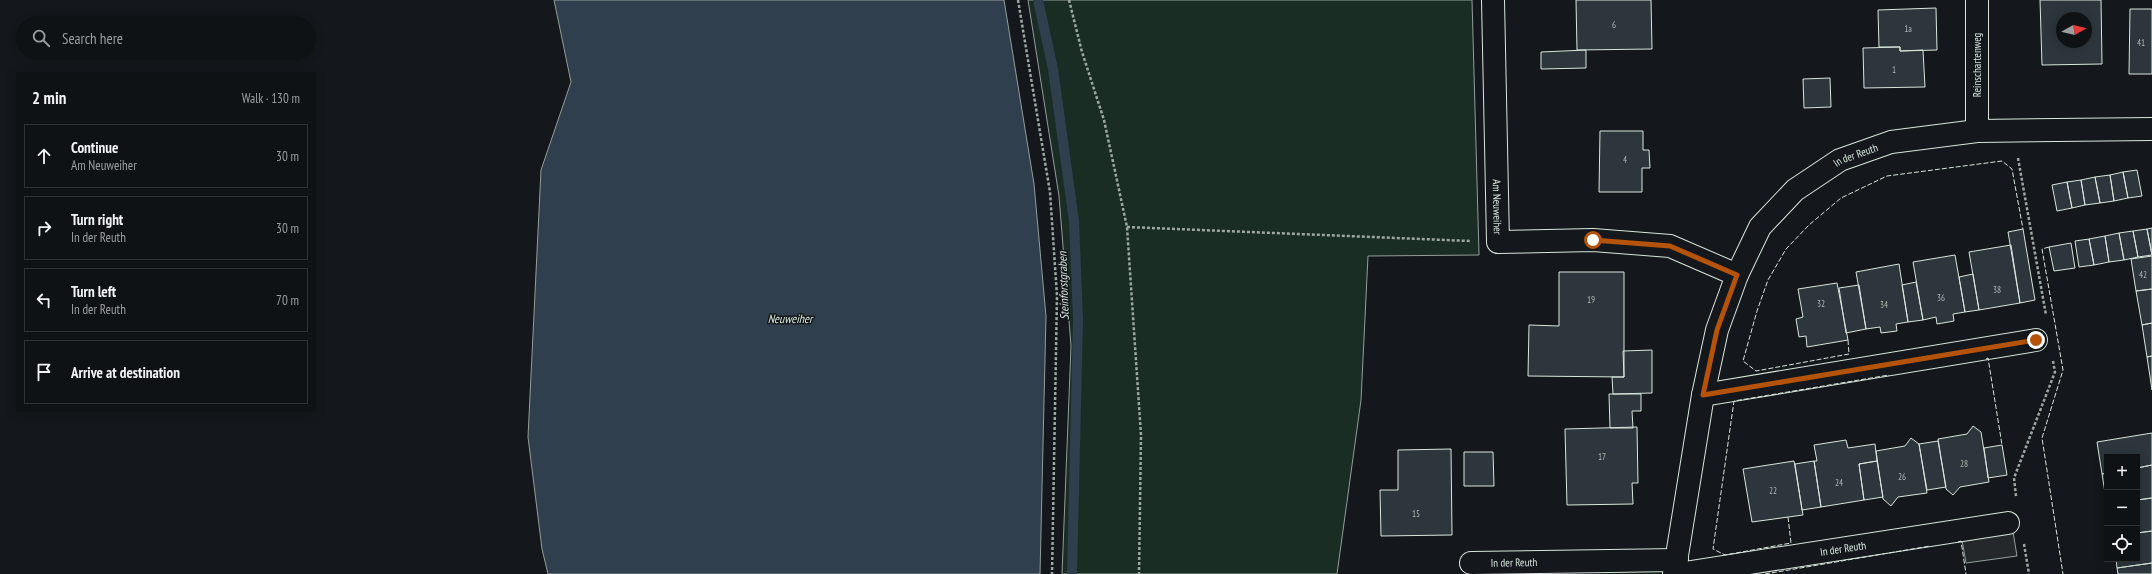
<!DOCTYPE html>
<html lang="en">
<head>
<meta charset="utf-8">
<style>
	:root { --surface:#0f1215; --page:#181b1e; --text:#f1f3f6; --muted:#9b9ea0; --line:#2f3234 }
	body { margin:0; font-family:"PT Sans Narrow",sans-serif; background:var(--page); color:var(--text) }
	.controls { position:absolute; right:12px; bottom:12px; display:grid; overflow:hidden; border-radius:0px; box-shadow:0 2px 10px #0003 }
	.controls button { width:36px; height:36px; display:grid; place-items:center; padding:0; border:0; border-bottom:1px solid var(--line); background:var(--surface); color:var(--text); font:20px sans-serif }
	.compass { position:absolute; left:2056px; top:12px; width:36px; height:36px; border-radius:50%; background:var(--surface); box-shadow:0 2px 10px #0003; rotate:82deg }
	.stop { position:absolute; width:12px; height:12px; margin:-9px; border:3px solid #b45309; border-radius:50%; background:#fff }
	.stop.end { background:#b45309; border-color:#fff; box-shadow:0 1px 4px #0008 }
	.list { margin:0; padding:0; list-style:none }
	h2 { display:flex; justify-content:space-between; align-items:center; height:52px; margin:0; padding:0 16px; font-size:17px }
	h2 small { font-size:13px; font-weight:400; color:var(--muted) }
	.list li { display:grid; grid-template-columns:26px 1fr auto; gap:12px; align-items:center; box-sizing:border-box; height:64px; margin:0 8px 8px; padding:0 8px; border:1px solid var(--line); border-radius:0px }
	.list b { display:block; font-size:15px; white-space:nowrap }
	.list p { margin:0; font-size:13px; white-space:nowrap; color:var(--muted) }
	.list em { font-size:13px; font-style:normal; color:var(--muted) }
	.icon { flex:none; width:22px; height:22px; fill:none; stroke:currentColor; stroke-width:2; stroke-linecap:round; stroke-linejoin:round }
	.map { position:relative; flex:none; width:2152px; height:574px; overflow:hidden }
	.search { position:absolute; background:var(--surface); box-shadow:0 2px 10px #0003; left:16px; top:16px; width:300px; height:44px; display:flex; align-items:center; gap:10px; box-sizing:border-box; padding:0 14px; border-radius:22px; color:var(--muted); font-size:15px }
	.panel { position:absolute; background:var(--surface); box-shadow:0 2px 10px #0003; left:16px; top:72px; width:300px; height:340px; border-radius:0px }
	.map>svg:first-child { display:block }
</style>
</head>
<body>
<div class="map">
<svg width="2152" height="574" viewBox="0 0 2152 574">
	<rect width="100%" height="100%" fill="#14181c"/>
	<path fill="#1a2d24" stroke="#939e99" d="M 1028,0 L 1472,0 L 1479,255 L 1368,256 L 1361,400 L 1337,574 L 1062,574 L 1071,346 L 1059,196 Z"/>
	<path fill="#24282b" stroke="#939e99" d="M 2013,532 L 2017,556 L 1966,563 L 1962,540 Z"/>
	<path fill="#2f3f4d" stroke="#939e99" d="M 554,0 L 1004,0 L 1034,184 L 1046,316 L 1040,574 L 548,574 L 542,549 L 528,437 L 541,170 L 571,82 Z"/>
	<g fill="none" stroke-linecap="round" stroke-linejoin="round">
		<path stroke="#2f3f4d" stroke-width="10" d="M 1038,0 L 1053,69 L 1074,221 L 1078,319 L 1072,574"/>
	</g>
	<path fill="#2c363c" stroke="#d8e6dc" fill-rule="evenodd" d="M 1576,0 L 1651,0 L 1652,49 L 1577,50 Z
		M 2040,0 L 2101,0 L 2102,64 L 2042,65 ZM 2062,18 L 2086,18 L 2086,42 L 2062,42 Z
		M 1936,8 L 1937,50 L 1900,51 L 1900,47 L 1879,47 L 1878,10 Z
		M 2130,9 L 2152,9 L 2152,74 L 2129,74 Z
		M 1900,47 L 1900,51 L 1923,50 L 1925,87 L 1864,88 L 1863,48 Z
		M 1586,50 L 1586,68 L 1541,69 L 1541,52 Z
		M 1830,78 L 1831,107 L 1804,108 L 1803,79 Z
		M 1600,131 L 1643,131 L 1643,150 L 1649,150 L 1650,168 L 1642,168 L 1642,192 L 1599,192 Z
		M 2137,170 L 2142,196 L 2128,198 L 2123,172 Z
		M 2123,172 L 2128,198 L 2114,201 L 2110,175 Z
		M 2110,175 L 2114,201 L 2100,203 L 2095,177 Z
		M 2095,177 L 2100,203 L 2085,205 L 2081,180 Z
		M 2081,180 L 2085,205 L 2072,208 L 2067,182 Z
		M 2067,182 L 2072,208 L 2057,211 L 2052,185 Z
		M 2152,228 L 2152,255 L 2147,229 Z
		M 2023,229 L 2035,300 L 2020,303 L 2008,232 Z
		M 2147,229 L 2152,255 L 2138,257 L 2133,231 Z
		M 2133,231 L 2138,257 L 2124,260 L 2119,233 Z
		M 2119,233 L 2124,260 L 2109,262 L 2105,236 Z
		M 2105,236 L 2109,262 L 2094,265 L 2089,239 Z
		M 2089,239 L 2094,265 L 2079,267 L 2075,241 Z
		M 2071,243 L 2075,268 L 2054,271 L 2049,247 Z
		M 2011,245 L 2020,303 L 1979,310 L 1969,252 Z
		M 1955,255 L 1965,312 L 1953,314 L 1954,321 L 1937,324 L 1936,317 L 1923,320 L 1913,262 Z
		M 2152,256 L 2152,289 L 2136,291 L 2131,259 Z
		M 1899,264 L 1908,322 L 1896,324 L 1897,331 L 1881,333 L 1880,327 L 1866,329 L 1856,272 Z
		M 1559,272 L 1624,272 L 1624,377 L 1528,376 L 1529,325 L 1559,326 Z
		M 1973,274 L 1979,310 L 1965,312 L 1959,277 Z
		M 1916,282 L 1923,320 L 1908,322 L 1902,285 Z
		M 1837,283 L 1848,340 L 1807,347 L 1806,336 L 1799,337 L 1796,319 L 1803,317 L 1798,289 Z
		M 1859,285 L 1866,329 L 1846,333 L 1839,288 Z
		M 2152,289 L 2152,323 L 2142,325 L 2136,291 Z
		M 2152,323 L 2152,356 L 2147,357 L 2142,325 Z
		M 1652,350 L 1652,393 L 1613,394 L 1612,377 L 1624,377 L 1623,351 Z
		M 2152,356 L 2152,390 L 2147,357 Z
		M 1609,394 L 1641,394 L 1641,411 L 1632,411 L 1633,428 L 1610,428 Z
		M 1973,426 L 1981,432 L 1989,482 L 1960,487 L 1953,495 L 1946,489 L 1938,439 L 1967,434 Z
		M 1637,427 L 1638,483 L 1632,483 L 1633,504 L 1567,505 L 1565,429 Z
		M 2152,433 L 2152,465 L 2137,468 L 2137,457 L 2107,457 L 2107,473 L 2102,474 L 2097,442 Z
		M 1911,438 L 1919,444 L 1927,493 L 1898,497 L 1891,506 L 1883,499 L 1876,451 L 1905,446 Z
		M 1846,440 L 1848,448 L 1875,444 L 1877,461 L 1859,464 L 1864,500 L 1821,507 L 1814,461 L 1817,461 L 1814,445 Z
		M 1938,441 L 1946,487 L 1927,490 L 1919,444 Z
		M 2002,445 L 2007,475 L 1988,478 L 1984,448 Z
		M 1451,449 L 1452,535 L 1381,536 L 1380,490 L 1398,490 L 1398,450 Z
		M 1464,452 L 1493,452 L 1494,486 L 1464,486 Z
		M 1794,461 L 1803,515 L 1752,522 L 1743,469 Z
		M 1814,461 L 1821,507 L 1802,510 L 1795,464 Z
		M 1877,461 L 1883,497 L 1864,500 L 1859,464 Z
		M 2152,465 L 2152,498 L 2137,500 L 2137,468 Z
		M 2107,473 L 2107,505 L 2102,474 Z
		M 2152,498 L 2152,531 L 2137,533 L 2137,500 Z
		M 2152,531 L 2152,563 L 2117,568 L 2116,559 L 2137,559 L 2137,533 Z
		M 2152,563 L 2152,574 L 2118,574 L 2117,568 Z"/>
	<g fill="none" stroke-linecap="round" stroke-linejoin="round">
		<defs>
			<g id="minor">
				<path id="s1" d="M 1493,0 L 1498,242 L 1593,240 L 1670,246 L 1737,275"/>
				<path d="M 1977,0 L 1977,131"/>
				<path d="M 1703,395 L 2036,340"/>
				<path id="s2" d="M 1471,563 L 1677,560"/>
				<path id="s3" d="M 1674,574 L 1703,395 L 1717,330 L 1737,275 L 1760,227 L 1795,190 L 1840,160 L 1891,142 L 1977,131 L 2152,129"/>
				<path id="s4" d="M 1678,574 L 2008,523"/>
			</g>
		</defs>
		<use href="#minor" stroke="#d8e6dc" stroke-width="24"/>
		<path stroke="#9da8a2" stroke-width="2.5" stroke-dasharray="3 2" stroke-linecap="butt" d="M 1018,0 L 1050,192 L 1057,296 L 1052,574
			M 1069,0 L 1082,52 L 1104,120 L 1127,227 L 1141,435 L 1139,574
			M 2018,158 L 2046,315
			M 1127,227 L 1470,241
			M 2016,496 L 2014,478 L 2055,372 L 2053,361
			M 2024,544 L 2029,574"/>
		<use href="#minor" stroke="#14181c" stroke-width="22"/>
		<path stroke="#d8e6dc" stroke-width="1" stroke-dasharray="5 2" stroke-linecap="butt" d="M 2049,247 L 2042,249 L 2063,370 L 2042,438 L 2063,574
			M 1848,340 L 1849,354 L 1756,371 L 1743,361 L 1757,311 L 1768,280 L 1786,249 L 1809,225 L 1841,198 L 1887,176 L 2002,161 L 2012,169 L 2023,229
			M 1986,359 L 1988,358 L 2002,445
			M 1788,517 L 1791,543 L 1725,555 L 1713,549 L 1734,401 L 1889,375
			M 1958,542 L 1961,541 L 1966,574
			M 1765,574 L 1930,546"/>
	</g>
	<g fill="none" stroke-linecap="round" stroke-linejoin="round">
		<path stroke="#b45309" stroke-width="5" d="M 1593,240 L 1670,246 L 1737,275 L 1717,330 L 1703,395 L 2036,340"/>
	</g>
	<g text-anchor="middle" dominant-baseline="central" stroke-width="3" stroke-linejoin="round" paint-order="stroke">
		<g font-size="9" fill="#adbab4">
			<text x="1614" y="24">6</text>
			<text x="1908" y="28">1a</text>
			<text x="2141" y="42">41</text>
			<text x="1894" y="69">1</text>
			<text x="1625" y="159">4</text>
			<text x="2143" y="274">42</text>
			<text x="1997" y="289">38</text>
			<text x="1941" y="297">36</text>
			<text x="1591" y="299">19</text>
			<text x="1821" y="303">32</text>
			<text x="1884" y="304">34</text>
			<text x="1602" y="456">17</text>
			<text x="1964" y="463">28</text>
			<text x="1902" y="476">26</text>
			<text x="1839" y="482">24</text>
			<text x="1773" y="490">22</text>
			<text x="1416" y="513">15</text>
		</g>
		<g font-size="11" fill="#d8e6dc" stroke="#14181c">
			<text transform="translate(1977 65) rotate(-90)">Reinschartenweg</text>
			<text stroke="none"><textPath href="#s3" startOffset="481">In der Reuth</textPath></text>
			<text stroke="none"><textPath href="#s1" startOffset="207">Am Neuweiher</textPath></text>
			<text stroke="none"><textPath href="#s4" startOffset="167">In der Reuth</textPath></text>
			<text stroke="none"><textPath href="#s2" startOffset="43">In der Reuth</textPath></text>
		</g>
		<g font-size="12" font-style="italic" fill="#d8e6dc" stroke="#14181c">
			<text transform="translate(1063 286) rotate(-92)">Steinforstgraben</text>
			<text x="790" y="318">Neuweiher</text>
		</g>
	</g>
</svg>
<div class="controls">
<button>+</button>
<button>−</button>
<button><svg class="icon" aria-label="locate" viewBox="0 0 24 24"><circle cx="12" cy="12" r="6"/><path d="M12 2v4M12 18v4M2 12h4M18 12h4"/></svg></button>
</div>
<svg class="compass" viewBox="-18 -18 36 36"><path d="M0-13l5 13h-10z" fill="#e53935"/><path d="M0 13l5-13h-10z" fill="#9b9ea0"/></svg>
<div class="stop" style="left:1593px;top:240px"></div>
<div class="stop end" style="left:2036px;top:340px"></div>
<div class="search"><svg class="icon" aria-label="search" viewBox="0 0 24 24"><circle cx="10" cy="10" r="6"/><path d="M15 15l6 6"/></svg>Search here</div>
<section class="panel">
<h2>2 min<small>Walk · 130 m</small></h2>
<ul class="list">
<li><svg class="icon" aria-label="ahead" viewBox="0 0 24 24"><path d="M12 20V5M6 11l6-6 6 6"/></svg><div><b>Continue</b><p>Am Neuweiher</p></div><em>30 m</em></li>
<li><svg class="icon" aria-label="right" viewBox="0 0 24 24"><path d="M7 20v-9h11M14 6l5 5-5 5"/></svg><div><b>Turn right</b><p>In der Reuth</p></div><em>30 m</em></li>
<li><svg class="icon" aria-label="left" viewBox="0 0 24 24"><path d="M17 20v-9H6M10 6l-5 5 5 5"/></svg><div><b>Turn left</b><p>In der Reuth</p></div><em>70 m</em></li>
<li><svg class="icon" aria-label="arrive" viewBox="0 0 24 24"><path d="M6 21V4h12l-3 4 3 4H6"/></svg><div><b>Arrive at destination</b></div></li>
</ul>
</section>
</div>
</body>
</html>
